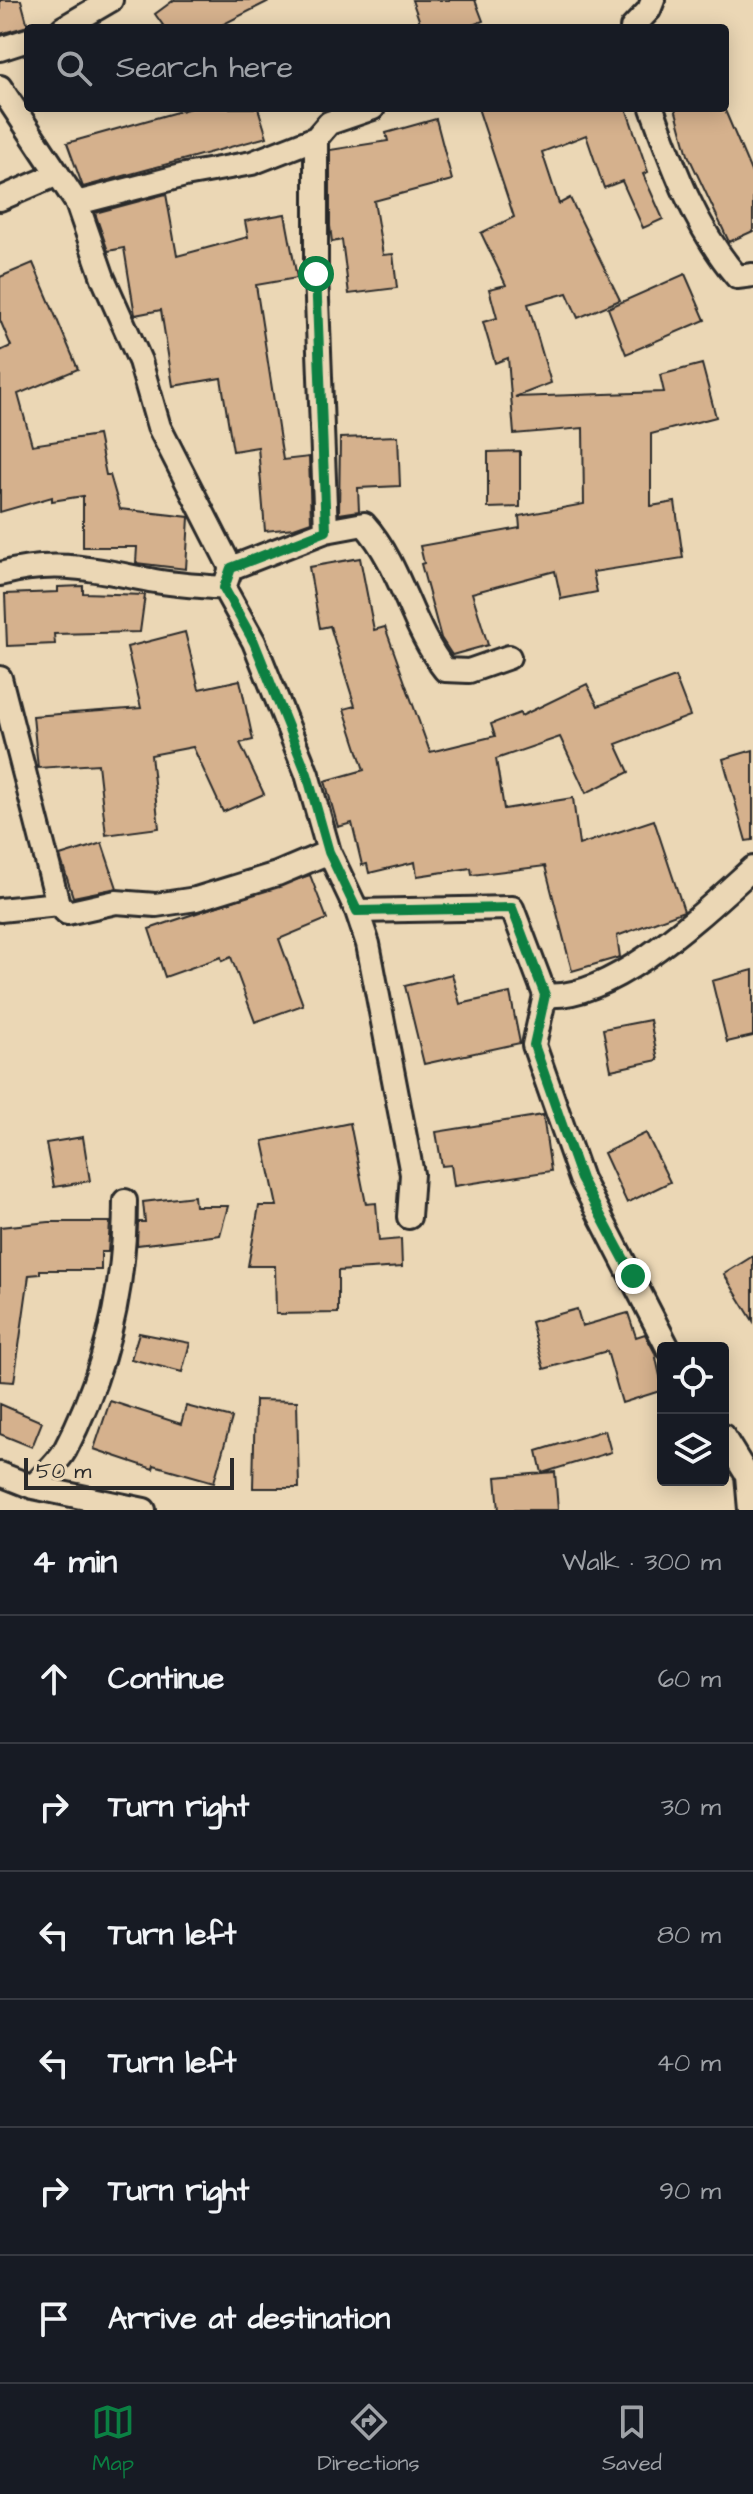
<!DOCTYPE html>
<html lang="en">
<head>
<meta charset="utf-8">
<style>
	:root { --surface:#171b24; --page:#242831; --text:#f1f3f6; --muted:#9ea1a6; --line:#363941; --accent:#0b8043 }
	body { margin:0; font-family:"Architects Daughter",sans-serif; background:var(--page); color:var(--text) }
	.controls { position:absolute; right:24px; bottom:24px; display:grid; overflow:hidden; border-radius:8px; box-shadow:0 4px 20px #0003 }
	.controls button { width:72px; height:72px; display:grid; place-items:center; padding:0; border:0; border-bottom:2px solid var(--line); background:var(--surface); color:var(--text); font:40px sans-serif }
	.scale { position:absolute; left:24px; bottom:20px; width:210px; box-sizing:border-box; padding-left:8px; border:4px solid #2b2b2b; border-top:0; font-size:22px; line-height:28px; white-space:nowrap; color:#2b2b2b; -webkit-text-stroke:6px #ebd7b5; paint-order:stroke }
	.stop { position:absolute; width:24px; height:24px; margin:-18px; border:6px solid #0b8043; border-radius:50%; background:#fff }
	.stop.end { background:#0b8043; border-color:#fff; box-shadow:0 2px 8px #0008 }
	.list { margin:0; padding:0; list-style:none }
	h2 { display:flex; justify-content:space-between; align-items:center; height:104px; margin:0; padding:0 32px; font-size:34px }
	h2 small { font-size:26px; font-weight:400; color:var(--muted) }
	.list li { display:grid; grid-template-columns:52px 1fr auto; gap:24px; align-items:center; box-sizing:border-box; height:128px; padding:0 32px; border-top:2px solid var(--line) }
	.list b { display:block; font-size:30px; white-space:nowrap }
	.list em { font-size:26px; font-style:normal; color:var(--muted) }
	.icon { flex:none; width:44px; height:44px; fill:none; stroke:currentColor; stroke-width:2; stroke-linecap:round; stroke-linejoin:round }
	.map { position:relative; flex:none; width:753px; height:1510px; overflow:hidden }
	.search { position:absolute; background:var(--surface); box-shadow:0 4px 20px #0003; left:24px; right:24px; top:24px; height:88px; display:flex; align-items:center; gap:20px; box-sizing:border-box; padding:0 28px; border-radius:8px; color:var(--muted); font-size:30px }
	.sheet { height:872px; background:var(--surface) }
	nav { display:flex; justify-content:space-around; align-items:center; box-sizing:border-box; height:112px; border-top:2px solid var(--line); background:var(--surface); font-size:22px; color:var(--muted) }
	nav a { display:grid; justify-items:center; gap:4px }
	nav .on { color:var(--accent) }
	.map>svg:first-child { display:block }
</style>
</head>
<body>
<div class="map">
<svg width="753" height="1510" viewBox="0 0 753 1510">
	<rect width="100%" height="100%" fill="#ebd7b5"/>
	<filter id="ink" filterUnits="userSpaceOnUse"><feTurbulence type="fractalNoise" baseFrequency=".0125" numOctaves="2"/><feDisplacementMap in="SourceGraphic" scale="16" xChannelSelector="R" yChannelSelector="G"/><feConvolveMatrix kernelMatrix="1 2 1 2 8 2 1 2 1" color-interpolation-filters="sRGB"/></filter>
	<g filter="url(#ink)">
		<path fill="#d5b18d" stroke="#2b2b2b" stroke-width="2" d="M 0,0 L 21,0 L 28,26 L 0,34 Z
			M 174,0 L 271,0 L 216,28 L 165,28 L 155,14 Z
			M 412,0 L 475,0 L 483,21 L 464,28 L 422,28 Z
			M 191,108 L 258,108 L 267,137 L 83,187 L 67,143 Z
			M 478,108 L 626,108 L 648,172 L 643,174 L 663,219 L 643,228 L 622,181 L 604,188 L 586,135 L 542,152 L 559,204 L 570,198 L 620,300 L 578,318 L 567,293 L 528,304 L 551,383 L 515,397 L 664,392 L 660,375 L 702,364 L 716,417 L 651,434 L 651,506 L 675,502 L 683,558 L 593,572 L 597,592 L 561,599 L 555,571 L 472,593 L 488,645 L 452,655 L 441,638 L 421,564 L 424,563 L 420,546 L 520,528 L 519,516 L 584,504 L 583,428 L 514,434 L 508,358 L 495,363 L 483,322 L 497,318 L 489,289 L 506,285 L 481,233 L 514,217 Z
			M 675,108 L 724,108 L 753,176 L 753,231 L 729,242 L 688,155 Z
			M 436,119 L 452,180 L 374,201 L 383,255 L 393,254 L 397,288 L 349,294 L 342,240 L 332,242 L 330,226 L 330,150 L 388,141 L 386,133 Z
			M 166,194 L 177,256 L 248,237 L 245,221 L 285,214 L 297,278 L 256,285 L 283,460 L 309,457 L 311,522 L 294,528 L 265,531 L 258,447 L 233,451 L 221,378 L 173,386 L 161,310 L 135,315 L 124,248 L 108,251 L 95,213 Z
			M 33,263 L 78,369 L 18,394 L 32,445 L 98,435 L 106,475 L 110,475 L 120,509 L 189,517 L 186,569 L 136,563 L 137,547 L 83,547 L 83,496 L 52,501 L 52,497 L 0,512 L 0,351 L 11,346 L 0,320 L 0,277 Z
			M 685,274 L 705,320 L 626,354 L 608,308 Z
			M 398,436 L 400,486 L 358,488 L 359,511 L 339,514 L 340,438 Z
			M 520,451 L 520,507 L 488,508 L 488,452 Z
			M 360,558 L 374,630 L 385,627 L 430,752 L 495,736 L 491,724 L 520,713 L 521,716 L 587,684 L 598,706 L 675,677 L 690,716 L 616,744 L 629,772 L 586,793 L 560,737 L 496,759 L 504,809 L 573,798 L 579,845 L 654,820 L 684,911 L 617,936 L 620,957 L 572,971 L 545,866 L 472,875 L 471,868 L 417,876 L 415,862 L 369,873 L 367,864 L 362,865 L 352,823 L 338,827 L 325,781 L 364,770 L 344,709 L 355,706 L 330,626 L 320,628 L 309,567 Z
			M 83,586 L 83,593 L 145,595 L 140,632 L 54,634 L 55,644 L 7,646 L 5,594 L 58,592 L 58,587 Z
			M 185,632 L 199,689 L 240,680 L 253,740 L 240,743 L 264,794 L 223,812 L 193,747 L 151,755 L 159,828 L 106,835 L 98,764 L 38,768 L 33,716 L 141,708 L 127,647 Z
			M 753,750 L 753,840 L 746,841 L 723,759 Z
			M 102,843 L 117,888 L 73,897 L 60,856 Z
			M 310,875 L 327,919 L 279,939 L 303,1005 L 255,1022 L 231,957 L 222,961 L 221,957 L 165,977 L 149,929 Z
			M 753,970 L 753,1036 L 727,1042 L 712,981 Z
			M 452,974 L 460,1004 L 510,993 L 520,1043 L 424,1064 L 405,986 Z
			M 650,1020 L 658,1060 L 611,1070 L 603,1029 Z
			M 543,1115 L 551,1171 L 454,1186 L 451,1165 L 442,1166 L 436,1132 Z
			M 350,1123 L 366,1204 L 376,1203 L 379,1241 L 401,1239 L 402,1267 L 338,1271 L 338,1313 L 276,1314 L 275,1266 L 248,1266 L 259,1206 L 277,1206 L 263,1141 Z
			M 646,1133 L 670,1182 L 627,1203 L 604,1153 Z
			M 83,1137 L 90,1181 L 54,1187 L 46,1143 Z
			M 194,1196 L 195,1206 L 228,1206 L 220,1235 L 137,1245 L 138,1222 L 145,1222 L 143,1202 Z
			M 49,1222 L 110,1222 L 108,1252 L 101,1252 L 101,1270 L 40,1270 L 40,1274 L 29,1275 L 14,1382 L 0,1381 L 0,1227 Z
			M 753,1256 L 753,1321 L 724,1274 Z
			M 577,1309 L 582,1326 L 628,1313 L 636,1337 L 645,1334 L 655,1353 L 663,1390 L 622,1403 L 607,1351 L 544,1369 L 531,1322 Z
			M 139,1333 L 190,1343 L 182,1372 L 131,1359 Z
			M 255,1400 L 297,1401 L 299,1488 L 253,1488 Z
			M 110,1401 L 181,1424 L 186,1406 L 232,1418 L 214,1482 L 154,1465 L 153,1469 L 94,1449 Z
			M 0,1404 L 42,1422 L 32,1447 L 0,1434 Z
			M 605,1430 L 611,1452 L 542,1473 L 537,1451 Z
			M 555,1472 L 558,1510 L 499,1510 L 496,1477 Z"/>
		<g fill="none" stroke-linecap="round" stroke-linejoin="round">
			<defs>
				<path id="street" d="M 63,28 L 111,0
					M 632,28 L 649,10 L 653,0
					M 0,49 L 28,40
					M 0,87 L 77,203 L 103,278 L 140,361 L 159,427 L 231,568
					M 652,108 C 673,167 696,229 737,277 L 753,275
					M 0,199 L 58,174
					M 77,203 L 185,175 L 252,163 L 316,138
					M 326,531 L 316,274 L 316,138 L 329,123 L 373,108
					M 0,574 C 58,558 99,571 155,581 C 178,585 201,586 224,588
					M 0,678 L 58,904
					M 0,910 L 58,904 L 67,913 L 116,902 L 156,905 L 196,899 L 277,874 L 329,852
					M 357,911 L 512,908 L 545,995 L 534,1045 L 581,1179 L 668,1348
					M 545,995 C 612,1002 705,911 753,868
					M 409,1217 L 412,1174 L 368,944 L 357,911 L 329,852 L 307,774 L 254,642 L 224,588 L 231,568 L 326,531 L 364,524 C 402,566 410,626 445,670 L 469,671 L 509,657
					M 723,1436 L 747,1475 L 750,1510
					M 0,1474 L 33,1487 L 144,1510
					M 33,1487 C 43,1475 58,1463 65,1450 C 106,1372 125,1288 125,1201"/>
			</defs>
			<use href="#street" stroke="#2b2b2b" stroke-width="28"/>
			<use href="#street" stroke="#ebd7b5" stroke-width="22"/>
		</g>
	</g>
	<g fill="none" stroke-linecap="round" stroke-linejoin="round" filter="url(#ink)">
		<path stroke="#0b8043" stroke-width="10" d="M 316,274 L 326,531 L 231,568 L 224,588 L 254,642 L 307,774 L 329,852 L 357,911 L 512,908 L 545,995 L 534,1045 L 581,1179 L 633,1276"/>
	</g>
</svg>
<div class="controls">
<button><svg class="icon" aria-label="locate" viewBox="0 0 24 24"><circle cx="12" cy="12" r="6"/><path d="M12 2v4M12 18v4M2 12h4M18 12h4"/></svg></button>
<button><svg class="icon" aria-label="layers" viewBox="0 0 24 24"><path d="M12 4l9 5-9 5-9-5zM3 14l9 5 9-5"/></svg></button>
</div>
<div class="scale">50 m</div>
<div class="stop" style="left:316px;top:274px"></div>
<div class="stop end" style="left:633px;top:1276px"></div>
<div class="search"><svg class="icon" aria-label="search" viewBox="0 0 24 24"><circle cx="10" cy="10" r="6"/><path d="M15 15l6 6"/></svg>Search here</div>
</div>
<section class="sheet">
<h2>4 min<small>Walk · 300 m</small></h2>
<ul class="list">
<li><svg class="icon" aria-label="ahead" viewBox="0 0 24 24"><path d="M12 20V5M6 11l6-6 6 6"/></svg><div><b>Continue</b></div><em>60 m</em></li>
<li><svg class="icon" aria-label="right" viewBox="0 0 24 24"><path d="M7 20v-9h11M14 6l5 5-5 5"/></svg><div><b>Turn right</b></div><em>30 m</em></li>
<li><svg class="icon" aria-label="left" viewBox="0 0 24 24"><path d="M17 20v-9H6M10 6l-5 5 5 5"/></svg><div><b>Turn left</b></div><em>80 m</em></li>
<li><svg class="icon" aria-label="left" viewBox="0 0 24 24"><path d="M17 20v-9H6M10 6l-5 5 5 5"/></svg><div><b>Turn left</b></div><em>40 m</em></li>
<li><svg class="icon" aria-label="right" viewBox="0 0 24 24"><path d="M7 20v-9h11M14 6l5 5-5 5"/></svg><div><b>Turn right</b></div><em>90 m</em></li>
<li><svg class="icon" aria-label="arrive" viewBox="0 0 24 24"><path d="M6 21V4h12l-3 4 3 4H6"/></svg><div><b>Arrive at destination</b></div></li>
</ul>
</section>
<nav>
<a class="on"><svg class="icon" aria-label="map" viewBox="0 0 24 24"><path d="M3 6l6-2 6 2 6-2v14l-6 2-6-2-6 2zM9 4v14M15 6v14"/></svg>Map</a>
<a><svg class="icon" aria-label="directions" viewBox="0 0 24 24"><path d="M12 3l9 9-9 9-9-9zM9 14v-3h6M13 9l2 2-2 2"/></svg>Directions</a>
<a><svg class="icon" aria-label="saved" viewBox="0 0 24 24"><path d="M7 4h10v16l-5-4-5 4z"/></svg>Saved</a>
</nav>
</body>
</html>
